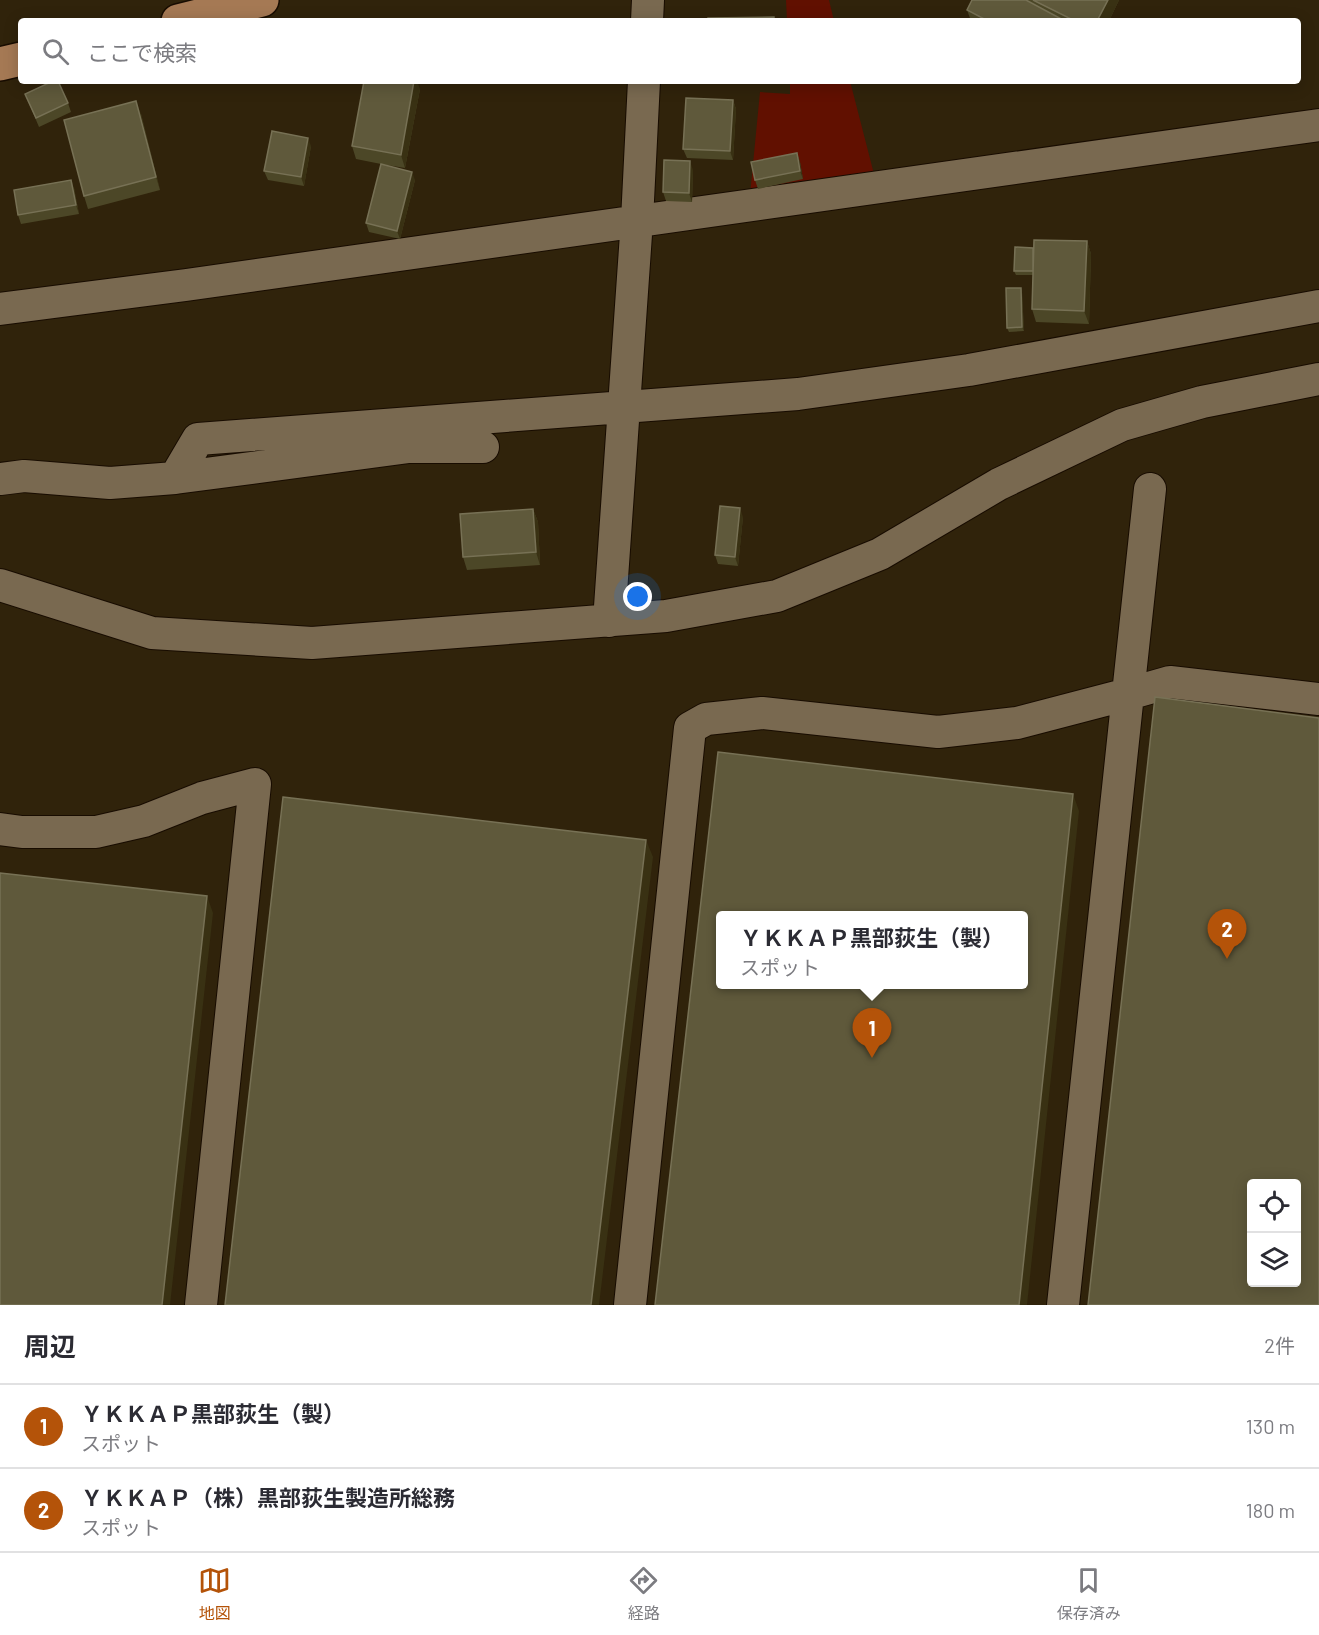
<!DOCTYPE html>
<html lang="ja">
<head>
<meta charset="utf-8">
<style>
	:root { --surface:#fff; --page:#f7f7f7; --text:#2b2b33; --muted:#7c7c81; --line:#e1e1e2; --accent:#b45309 }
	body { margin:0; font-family:Barlow,"Noto Sans JP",sans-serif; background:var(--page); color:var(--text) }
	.controls { position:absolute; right:18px; bottom:18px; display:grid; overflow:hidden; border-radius:6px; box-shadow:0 3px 15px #0003 }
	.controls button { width:54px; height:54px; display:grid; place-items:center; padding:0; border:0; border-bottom:2px solid var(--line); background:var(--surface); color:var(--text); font:30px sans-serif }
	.you { position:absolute; left:638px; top:597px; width:21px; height:21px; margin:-15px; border:4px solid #fff; border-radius:50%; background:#1a73e8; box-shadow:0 0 0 9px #1a73e833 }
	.badge { display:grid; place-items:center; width:39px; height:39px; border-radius:50%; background:var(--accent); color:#fff; font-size:20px; font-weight:700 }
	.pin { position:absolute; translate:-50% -50px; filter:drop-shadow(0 2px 3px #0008) }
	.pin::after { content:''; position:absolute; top:32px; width:21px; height:18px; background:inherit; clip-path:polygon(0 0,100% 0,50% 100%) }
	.popup { position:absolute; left:716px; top:911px; width:312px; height:78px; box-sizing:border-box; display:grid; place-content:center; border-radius:6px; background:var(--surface); filter:drop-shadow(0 2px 4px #0005); font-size:20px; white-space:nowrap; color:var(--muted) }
	.popup b { font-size:22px; color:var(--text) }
	.popup::after { content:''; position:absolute; left:50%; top:100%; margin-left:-12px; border:12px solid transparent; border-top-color:var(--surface) }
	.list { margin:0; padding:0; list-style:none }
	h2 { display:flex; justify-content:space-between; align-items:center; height:78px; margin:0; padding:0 24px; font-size:26px }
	h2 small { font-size:20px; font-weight:400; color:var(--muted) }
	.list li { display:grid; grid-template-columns:39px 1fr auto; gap:18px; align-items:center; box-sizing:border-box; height:84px; padding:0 24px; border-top:2px solid var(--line) }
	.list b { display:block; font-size:22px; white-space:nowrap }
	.list p { margin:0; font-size:20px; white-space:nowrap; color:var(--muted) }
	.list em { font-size:20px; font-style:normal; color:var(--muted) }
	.icon { flex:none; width:33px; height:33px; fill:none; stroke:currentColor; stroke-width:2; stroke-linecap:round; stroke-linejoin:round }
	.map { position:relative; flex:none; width:1319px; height:1305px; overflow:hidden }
	.search { position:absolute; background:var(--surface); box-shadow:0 3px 15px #0003; left:18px; right:18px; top:18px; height:66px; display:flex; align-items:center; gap:15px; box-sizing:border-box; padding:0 21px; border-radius:6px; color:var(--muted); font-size:22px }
	.sheet { height:246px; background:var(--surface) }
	nav { display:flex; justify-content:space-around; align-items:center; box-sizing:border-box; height:84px; border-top:2px solid var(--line); background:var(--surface); font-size:16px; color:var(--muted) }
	nav a { display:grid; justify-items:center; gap:3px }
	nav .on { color:var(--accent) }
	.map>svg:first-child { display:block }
</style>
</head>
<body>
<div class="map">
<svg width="1319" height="1305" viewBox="0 0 1319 1305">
	<rect width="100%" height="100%" fill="#30230b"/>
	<path fill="#611000" d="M 786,0 L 829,0 L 834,21 L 787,21 Z
		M 790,81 L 850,81 L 875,178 L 750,195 L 760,92 L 790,94 Z"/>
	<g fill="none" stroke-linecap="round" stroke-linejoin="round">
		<defs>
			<path id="minor" d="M 647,21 L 648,0
				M 0,309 L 186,285 L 1319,125
				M 483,447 L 409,447 L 175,478 L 198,439 L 798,394 L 969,370 L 1319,306
				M 0,479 L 24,476 L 110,483 L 175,478
				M 0,585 L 152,633 L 312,643 L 666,616 L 777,596 L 880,554 L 999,484 L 1122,425 L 1202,402 L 1319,379
				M 609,621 L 637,220 L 644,81
				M 0,829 L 22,832 L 96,832 L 144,821 L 202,798 L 255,784 L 201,1305
				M 630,1305 L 690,728 L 706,719 L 762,713 L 938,732 L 1017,723 L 1128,694 L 1150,489
				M 1063,1305 L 1128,694 L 1170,682 L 1319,699"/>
			<path id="major" d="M 178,21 L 262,0
				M 0,64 L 21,59"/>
		</defs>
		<use href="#minor" stroke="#180c00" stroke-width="34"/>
		<use href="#major" stroke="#180c00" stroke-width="36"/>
		<use href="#minor" stroke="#796950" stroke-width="32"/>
		<use href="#major" stroke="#a57954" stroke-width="33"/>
	</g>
	<path fill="#4c4727" d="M 972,0 L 1119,0 L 1109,21 L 971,21 L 967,10 Z
		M 420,89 L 405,168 L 381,164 L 415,180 L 400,239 L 369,232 L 366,223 L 381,164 L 356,159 L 352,146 Z
		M 25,94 L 68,103 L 71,112 L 39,127 Z
		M 733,100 L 736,109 L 733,160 L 687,158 L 683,149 Z
		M 141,114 L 160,190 L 88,209 L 84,196 Z
		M 311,146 L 304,186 L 268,180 L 264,171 Z
		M 797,153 L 800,162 L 803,179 L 758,189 L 755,180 Z
		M 693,170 L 692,202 L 666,201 L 663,192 Z
		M 74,188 L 79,214 L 21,224 L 18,215 Z
		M 1087,241 L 1091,254 L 1089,324 L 1036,322 L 1032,309 L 1033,275 L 1016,275 L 1014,271 L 1033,248 Z
		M 1022,292 L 1024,331 L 1009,332 L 1007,328 Z
		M 533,509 L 538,522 L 540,565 L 467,570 L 463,557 Z
		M 743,517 L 738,566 L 718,564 L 715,555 Z"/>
	<path fill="#393113" d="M 1108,0 L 1119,0 L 1109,21 L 1097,21 Z
		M 414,81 L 417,81 L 420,89 L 405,168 L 401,155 Z
		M 733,100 L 736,109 L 733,160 L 730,151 Z
		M 136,101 L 141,114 L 160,190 L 156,177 Z
		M 308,138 L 311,146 L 304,186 L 301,177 Z
		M 797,153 L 800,162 L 803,179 L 800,171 Z
		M 690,161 L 693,170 L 692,202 L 689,193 Z
		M 412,172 L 415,180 L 400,239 L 397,231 Z
		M 71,180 L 74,188 L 79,214 L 76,205 Z
		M 1087,241 L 1091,254 L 1089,324 L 1084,311 Z
		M 1021,288 L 1022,292 L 1024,331 L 1022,327 Z
		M 740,508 L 743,517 L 738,566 L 735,557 Z
		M 533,509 L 538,522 L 540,565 L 536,552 Z
		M 1073,794 L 1079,811 L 1027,1305 L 1019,1305 Z
		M 646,840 L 653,857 L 599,1305 L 591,1305 Z
		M 207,896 L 213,913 L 170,1305 L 162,1305 Z"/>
	<path fill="#5f593b" stroke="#777155" stroke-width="1.5" fill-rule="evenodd" d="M 972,0 L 1026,0 L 1065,21 L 988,21 L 967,10 Z
		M 1033,0 L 1108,0 L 1097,21 L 1075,21 Z
		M 774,17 L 774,21 L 708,21 L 708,18 Z
		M 53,81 L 58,81 L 68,103 L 36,118 L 25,94 Z
		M 364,81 L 414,81 L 401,155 L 352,146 Z
		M 686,98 L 733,100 L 730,151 L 683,149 Z
		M 136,101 L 156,177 L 84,196 L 64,120 Z
		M 272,131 L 308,138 L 301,177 L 264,171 Z
		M 797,153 L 800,171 L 755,180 L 751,162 Z
		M 664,160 L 690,161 L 689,193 L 663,192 Z
		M 381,164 L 412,172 L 397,231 L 366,223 Z
		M 71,180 L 76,205 L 18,215 L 14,190 Z
		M 1034,240 L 1087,241 L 1084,311 L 1032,309 Z
		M 1015,247 L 1033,248 L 1033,271 L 1014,271 Z
		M 1006,288 L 1021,288 L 1022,327 L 1007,328 Z
		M 720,506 L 740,508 L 735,557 L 715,555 Z
		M 533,509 L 536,552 L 463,557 L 460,514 Z
		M 1155,697 L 1319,718 L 1319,1305 L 1088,1305 ZM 1251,1184 L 1296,1184 L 1296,1282 L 1251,1282 Z
		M 718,752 L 1073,794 L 1019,1305 L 655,1305 ZM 720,915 L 1023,915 L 1023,984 L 720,984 Z
		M 283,797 L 646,840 L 591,1305 L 225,1305 Z
		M 0,873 L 207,896 L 162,1305 L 0,1305 Z"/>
</svg>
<div class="controls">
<button><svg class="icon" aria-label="locate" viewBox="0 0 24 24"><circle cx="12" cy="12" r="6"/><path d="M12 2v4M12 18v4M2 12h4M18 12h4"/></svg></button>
<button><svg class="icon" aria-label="layers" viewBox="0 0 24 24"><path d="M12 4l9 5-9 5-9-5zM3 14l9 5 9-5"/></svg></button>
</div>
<div class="you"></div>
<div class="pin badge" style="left:872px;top:1058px">1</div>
<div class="popup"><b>ＹＫＫＡＰ黒部荻生（製）</b>スポット</div>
<div class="pin badge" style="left:1227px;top:959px">2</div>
<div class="search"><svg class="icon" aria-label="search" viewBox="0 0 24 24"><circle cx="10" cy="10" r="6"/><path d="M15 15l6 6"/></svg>ここで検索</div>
</div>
<section class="sheet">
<h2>周辺<small>2件</small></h2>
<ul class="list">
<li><span class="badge">1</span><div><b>ＹＫＫＡＰ黒部荻生（製）</b><p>スポット</p></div><em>130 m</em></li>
<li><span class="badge">2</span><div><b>ＹＫＫＡＰ（株）黒部荻生製造所総務</b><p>スポット</p></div><em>180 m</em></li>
</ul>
</section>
<nav>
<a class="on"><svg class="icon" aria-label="map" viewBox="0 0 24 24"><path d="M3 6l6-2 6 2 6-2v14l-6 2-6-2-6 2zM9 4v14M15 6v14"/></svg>地図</a>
<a><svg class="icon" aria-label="directions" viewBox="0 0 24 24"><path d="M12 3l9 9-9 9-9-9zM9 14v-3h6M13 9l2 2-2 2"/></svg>経路</a>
<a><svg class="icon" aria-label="saved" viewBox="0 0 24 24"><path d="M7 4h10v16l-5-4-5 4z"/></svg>保存済み</a>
</nav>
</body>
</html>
